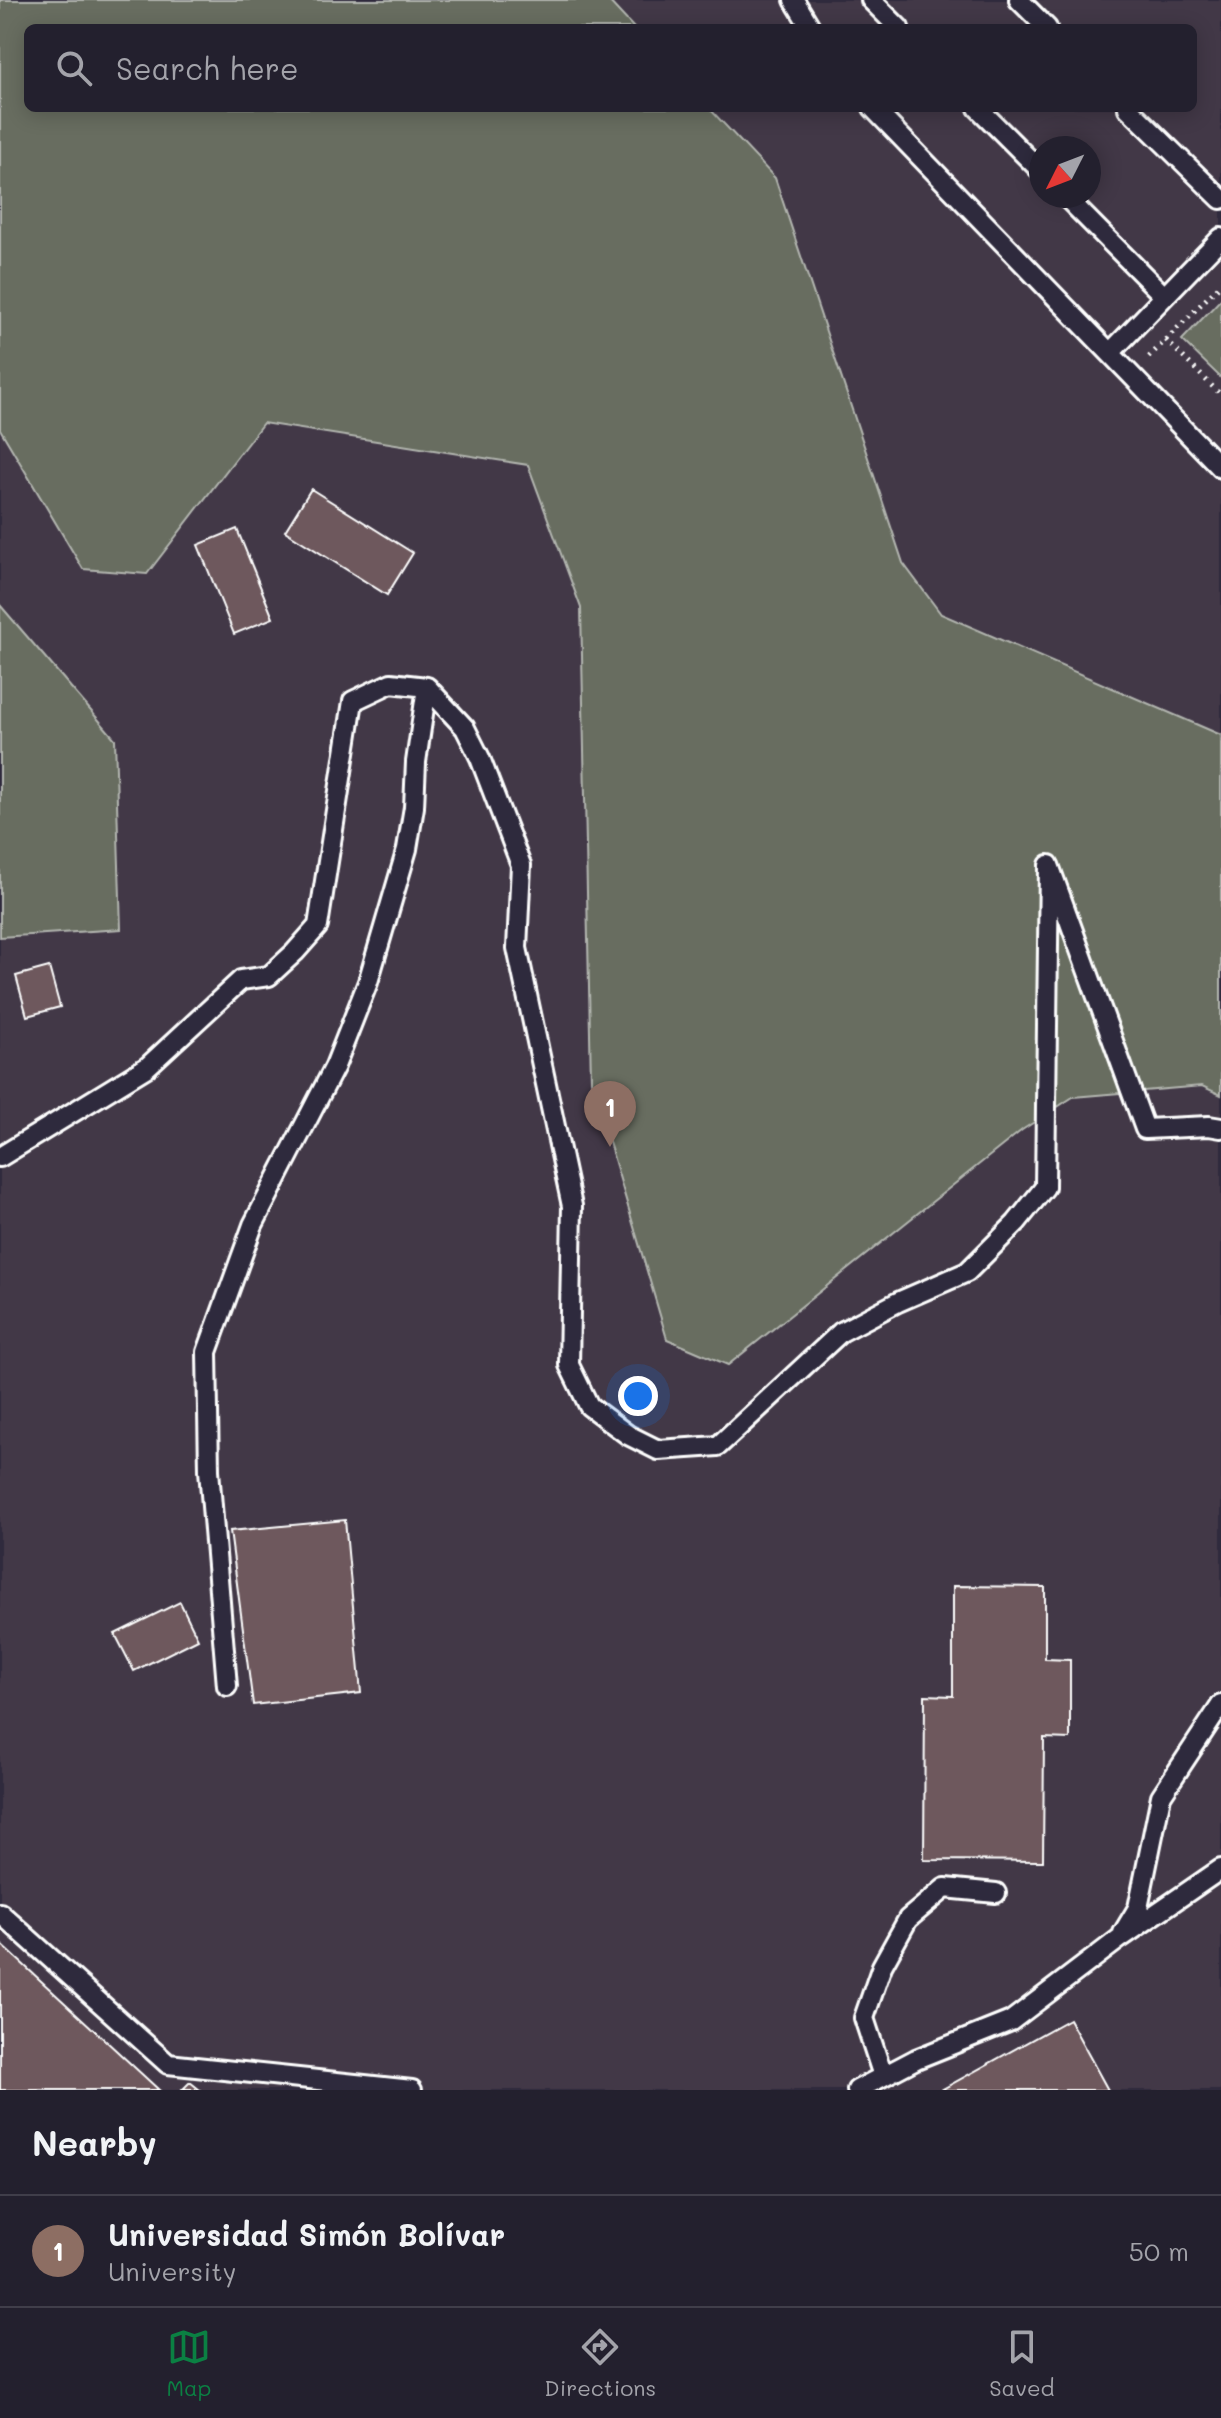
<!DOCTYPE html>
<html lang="en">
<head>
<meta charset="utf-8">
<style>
	:root { --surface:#23202e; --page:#2f2d3a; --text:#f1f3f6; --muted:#a3a3aa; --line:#403e4a; --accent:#0b8043 }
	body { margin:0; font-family:Mali,sans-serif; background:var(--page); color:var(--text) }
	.compass { position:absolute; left:1029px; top:136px; width:72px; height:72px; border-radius:50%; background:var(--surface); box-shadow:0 4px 20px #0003; rotate:228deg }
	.you { position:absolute; left:638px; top:1396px; width:28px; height:28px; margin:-20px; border:6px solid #fff; border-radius:50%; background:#1a73e8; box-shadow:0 0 0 12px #1a73e833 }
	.badge { display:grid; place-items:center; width:52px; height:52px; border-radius:50%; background:var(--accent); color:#fff; font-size:26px; font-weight:700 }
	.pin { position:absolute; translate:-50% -66px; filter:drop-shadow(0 2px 4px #0008) }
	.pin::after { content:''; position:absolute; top:42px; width:28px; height:24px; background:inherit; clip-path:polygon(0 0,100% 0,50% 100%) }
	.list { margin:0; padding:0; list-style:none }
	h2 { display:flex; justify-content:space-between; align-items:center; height:104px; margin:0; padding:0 32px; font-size:34px }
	h2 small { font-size:26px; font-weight:400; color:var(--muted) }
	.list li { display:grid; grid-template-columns:52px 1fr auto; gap:24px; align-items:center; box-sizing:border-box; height:112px; padding:0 32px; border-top:2px solid var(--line) }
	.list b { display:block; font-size:30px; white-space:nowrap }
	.list p { margin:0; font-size:26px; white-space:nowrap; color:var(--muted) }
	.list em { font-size:26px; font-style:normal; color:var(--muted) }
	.icon { flex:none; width:44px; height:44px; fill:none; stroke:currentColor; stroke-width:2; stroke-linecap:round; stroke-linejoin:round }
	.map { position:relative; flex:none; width:1221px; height:2090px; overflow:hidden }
	.search { position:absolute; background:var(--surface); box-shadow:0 4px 20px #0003; left:24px; right:24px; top:24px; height:88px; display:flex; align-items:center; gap:20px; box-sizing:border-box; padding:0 28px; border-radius:12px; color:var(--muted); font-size:30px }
	.sheet { height:216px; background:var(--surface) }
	nav { display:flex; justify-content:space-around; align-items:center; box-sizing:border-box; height:112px; border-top:2px solid var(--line); background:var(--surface); font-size:22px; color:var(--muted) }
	nav a { display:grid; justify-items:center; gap:4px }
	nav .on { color:var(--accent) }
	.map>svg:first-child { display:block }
</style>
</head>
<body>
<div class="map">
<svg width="1221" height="2090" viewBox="0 0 1221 2090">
	<rect width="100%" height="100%" fill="#2f2a3d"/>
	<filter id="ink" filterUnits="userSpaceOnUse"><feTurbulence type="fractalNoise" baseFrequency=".0125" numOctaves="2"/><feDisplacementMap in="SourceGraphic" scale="16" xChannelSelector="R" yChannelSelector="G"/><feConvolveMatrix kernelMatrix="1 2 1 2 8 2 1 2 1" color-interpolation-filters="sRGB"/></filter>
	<g filter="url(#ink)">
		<path fill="#423847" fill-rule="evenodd" d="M 313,0 L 1221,0 L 1221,2090 L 0,2090 L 0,204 L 140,108 L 1193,108 L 1193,28 L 262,28 ZM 1041,148 L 1089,148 L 1089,196 L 1041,196 Z"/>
		<path fill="#676d60" stroke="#b3b6b0" stroke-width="2" d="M 0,0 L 608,0 L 634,28 L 28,28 L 28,108 L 709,108 L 775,178 L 903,563 L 941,614 L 1221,735 L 1221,1095 L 1202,1086 L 1073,1097 L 1022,1130 L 728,1365 L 667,1339 L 591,1081 L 581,608 L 528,465 L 263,423 L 147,574 L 83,569 L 0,429 Z
			M 1221,299 L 1221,378 L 1182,340 Z
			M 0,605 L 115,739 L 121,929 L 0,937 Z"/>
		<path fill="#6e595d" stroke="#fff" stroke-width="2" d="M 311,489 L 413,553 L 387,595 L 285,531 Z
			M 237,529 L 273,618 L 234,634 L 198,545 Z
			M 49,967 L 60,1007 L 27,1016 L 16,976 Z
			M 345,1520 L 361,1693 L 253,1705 L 230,1531 Z
			M 953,1586 L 1045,1587 L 1045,1659 L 1070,1660 L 1070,1739 L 1044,1738 L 1043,1861 L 924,1860 L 925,1695 L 953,1696 Z
			M 180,1602 L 198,1639 L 134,1671 L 115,1634 Z
			M 0,1943 L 159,2090 L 0,2090 Z
			M 1069,2019 L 1108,2090 L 941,2090 Z
			M 190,2082 L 200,2090 L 182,2090 Z"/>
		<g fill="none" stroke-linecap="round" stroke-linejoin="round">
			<defs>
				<path id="lane" d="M 794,0 L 811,28
					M 871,0 L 899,28
					M 1019,0 L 1047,28
					M 873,108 L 1221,468
					M 978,108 L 1041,171
					M 1128,108 L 1221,199
					M 1065,196 L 1164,296
					M 1110,353 L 1221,238
					M 0,1157 L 147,1067 L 241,980 L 269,976 L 295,952 L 318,926 L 353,701 L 391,683 L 427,687 L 465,728 L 480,758 L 521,865 L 517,948 L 572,1206 L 569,1365 L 589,1406 L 628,1435 L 658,1450 L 718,1446 L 841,1332 L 898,1302 L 967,1272 L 1016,1223 L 1045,1187 L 1049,865 L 1145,1129 L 1209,1126 L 1221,1128
					M 227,1686 L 209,1470 L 207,1352 L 253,1225 L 335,1066 L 368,982 L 407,849 L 414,807 L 416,762 L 427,687
					M 0,1913 L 168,2064 L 412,2090
					M 1123,1933 L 1138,1908 L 1161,1796 L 1221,1705
					M 883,2076 L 864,2018 L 882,1966 L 908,1919 L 945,1888 L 996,1893
					M 857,2090 L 916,2059 L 1011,2021 L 1119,1939 L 1221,1869"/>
			</defs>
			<use href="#lane" stroke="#fff" stroke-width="24"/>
			<path stroke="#fff" stroke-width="5" stroke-dasharray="2 6" stroke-linecap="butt" d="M 1166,340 L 1221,395
				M 1149,357 L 1221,284"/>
			<use href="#lane" stroke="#2f2a3d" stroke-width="18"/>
		</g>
	</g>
</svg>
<svg class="compass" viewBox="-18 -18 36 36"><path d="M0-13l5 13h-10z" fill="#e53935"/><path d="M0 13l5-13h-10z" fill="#a3a3aa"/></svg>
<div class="you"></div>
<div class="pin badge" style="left:610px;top:1147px;background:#8d6e63">1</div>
<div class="search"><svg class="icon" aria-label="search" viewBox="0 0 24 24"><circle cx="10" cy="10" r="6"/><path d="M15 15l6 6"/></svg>Search here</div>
</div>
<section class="sheet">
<h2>Nearby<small></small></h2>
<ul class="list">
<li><span class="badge" style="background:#8d6e63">1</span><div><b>Universidad Simón Bolívar</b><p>University</p></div><em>50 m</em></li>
</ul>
</section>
<nav>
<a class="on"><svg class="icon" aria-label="map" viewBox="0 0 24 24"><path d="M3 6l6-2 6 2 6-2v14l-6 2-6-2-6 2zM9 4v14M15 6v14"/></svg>Map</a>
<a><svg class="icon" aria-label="directions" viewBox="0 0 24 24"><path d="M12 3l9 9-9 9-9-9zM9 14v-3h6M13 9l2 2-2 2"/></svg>Directions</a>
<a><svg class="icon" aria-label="saved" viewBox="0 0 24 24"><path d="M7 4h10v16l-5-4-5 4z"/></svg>Saved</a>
</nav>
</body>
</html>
